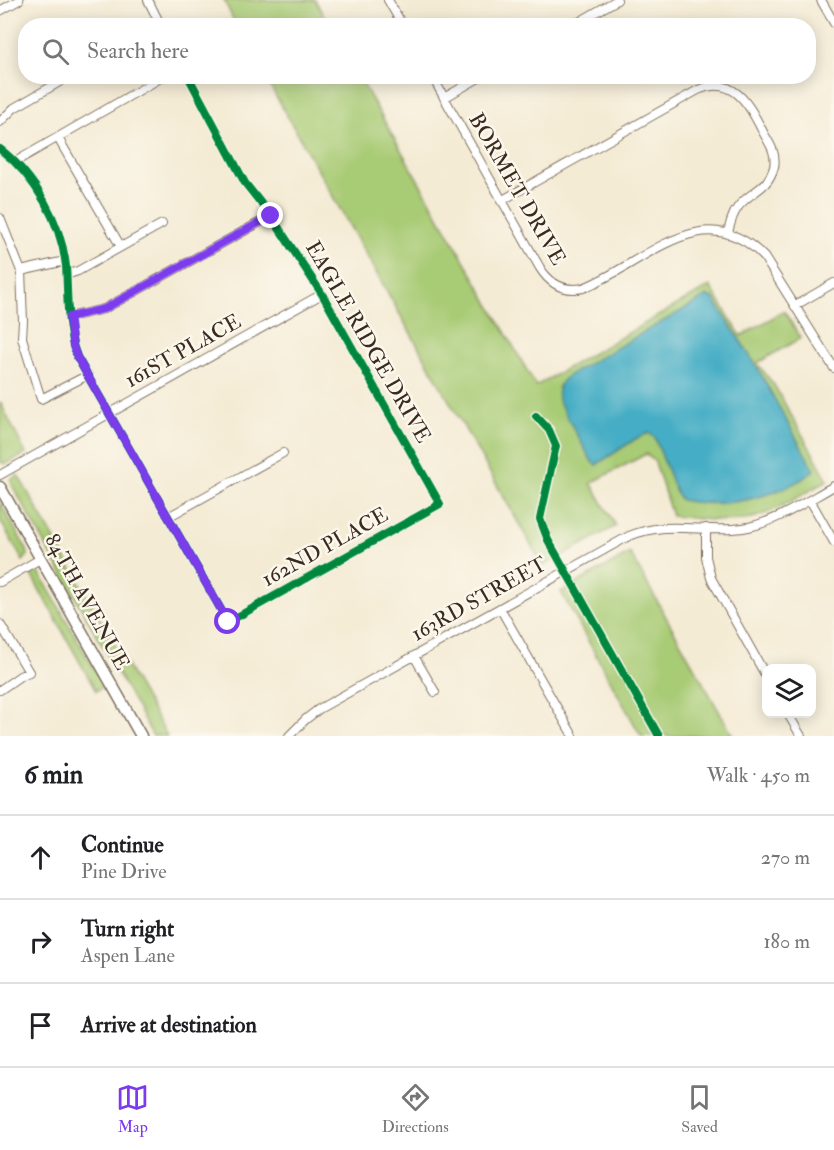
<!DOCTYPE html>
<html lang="en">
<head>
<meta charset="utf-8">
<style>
	:root { --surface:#fff; --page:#f2f2f2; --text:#202124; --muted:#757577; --line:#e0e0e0; --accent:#7c3aed }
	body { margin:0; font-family:"IM FELL Double Pica",serif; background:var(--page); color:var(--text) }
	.controls { position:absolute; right:18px; bottom:18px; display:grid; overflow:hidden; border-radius:12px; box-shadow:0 3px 15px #0003 }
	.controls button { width:54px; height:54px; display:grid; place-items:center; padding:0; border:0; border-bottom:2px solid var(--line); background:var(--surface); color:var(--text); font:30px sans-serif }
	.stop { position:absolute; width:18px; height:18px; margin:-14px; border:4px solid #7c3aed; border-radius:50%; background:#fff }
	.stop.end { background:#7c3aed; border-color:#fff; box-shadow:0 2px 6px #0008 }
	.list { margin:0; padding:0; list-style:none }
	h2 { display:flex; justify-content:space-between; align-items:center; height:78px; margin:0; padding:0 24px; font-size:26px }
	h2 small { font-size:20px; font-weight:400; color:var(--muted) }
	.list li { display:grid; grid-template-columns:39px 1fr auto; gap:18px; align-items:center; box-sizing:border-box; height:84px; padding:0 24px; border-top:2px solid var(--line) }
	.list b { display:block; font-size:22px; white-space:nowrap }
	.list p { margin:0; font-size:20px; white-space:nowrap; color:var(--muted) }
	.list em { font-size:20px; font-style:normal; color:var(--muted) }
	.icon { flex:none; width:33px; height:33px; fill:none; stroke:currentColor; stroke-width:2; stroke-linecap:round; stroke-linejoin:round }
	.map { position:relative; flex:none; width:834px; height:736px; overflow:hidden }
	.search { position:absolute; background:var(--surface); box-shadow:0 3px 15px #0003; left:18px; right:18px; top:18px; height:66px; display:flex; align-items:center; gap:15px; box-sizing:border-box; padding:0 21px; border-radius:24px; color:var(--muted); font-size:22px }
	.sheet { height:330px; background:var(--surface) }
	nav { display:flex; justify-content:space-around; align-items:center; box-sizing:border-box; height:84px; border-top:2px solid var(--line); background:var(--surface); font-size:16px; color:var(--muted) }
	nav a { display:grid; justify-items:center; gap:3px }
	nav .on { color:var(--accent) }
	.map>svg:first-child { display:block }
</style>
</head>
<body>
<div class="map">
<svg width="834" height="736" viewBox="0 0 834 736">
	<rect width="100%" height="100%" fill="#fbf7ec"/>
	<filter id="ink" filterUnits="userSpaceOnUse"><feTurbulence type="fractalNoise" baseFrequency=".0167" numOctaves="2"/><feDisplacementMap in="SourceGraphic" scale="12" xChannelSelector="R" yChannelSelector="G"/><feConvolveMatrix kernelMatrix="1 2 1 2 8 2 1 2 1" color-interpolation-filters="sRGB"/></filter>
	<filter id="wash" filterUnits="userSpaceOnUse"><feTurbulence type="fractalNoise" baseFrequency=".008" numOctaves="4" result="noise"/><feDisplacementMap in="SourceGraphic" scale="24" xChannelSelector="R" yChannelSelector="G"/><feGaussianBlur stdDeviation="1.35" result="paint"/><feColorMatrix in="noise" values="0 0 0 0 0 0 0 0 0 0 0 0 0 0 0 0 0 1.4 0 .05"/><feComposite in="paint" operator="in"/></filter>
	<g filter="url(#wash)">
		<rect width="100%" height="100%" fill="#f4ebd4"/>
		<path fill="#a8cb74" stroke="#727a49" stroke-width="1.5" d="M 224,0 L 315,0 L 329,25 L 236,25 Z
			M 265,77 L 359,77 L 536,386 L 710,286 L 741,336 L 784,311 L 801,338 L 757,363 L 774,385 L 828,480 C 804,493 779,511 752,518 C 729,524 696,518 672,516 L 655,462 L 646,454 L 591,483 L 616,526 L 543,566 Z
			M 0,402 L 26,454 L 6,464 L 0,462 Z
			M 18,475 L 167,736 L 153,736 L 12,485 L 11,480 Z
			M 0,502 L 27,550 L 28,555 L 23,561 L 0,520 Z
			M 630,553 L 733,736 L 641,736 L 561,592 Z
			M 34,570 L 40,574 L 104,686 L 96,691 L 29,571 Z"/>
		<path fill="#45adc5" stroke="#406c72" stroke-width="1.5" d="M 707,296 L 713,298 L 757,367 L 814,470 C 808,477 799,481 791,485 C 757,501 717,508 681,500 L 676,493 L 655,438 L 649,433 L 637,438 L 596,465 L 592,462 L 559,402 C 555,390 560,381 569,375 Z"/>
	</g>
	<g filter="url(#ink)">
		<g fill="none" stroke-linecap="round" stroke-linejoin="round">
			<defs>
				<path id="street" d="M 148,0 L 161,26
					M 388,0 L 403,26
					M 821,0 L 834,23
					M 0,11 L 19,0
					M 572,26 L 617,0
					M 432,76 L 540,268 C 550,284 564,292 583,288 C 642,266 703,193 764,257 L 834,368
					M 444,98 L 482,76
					M 0,122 L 14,108 L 70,76
					M 58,138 L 121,247
					M 0,149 C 35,176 61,222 66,266 C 68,297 66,329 77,357 L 228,622 L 440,504 L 322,294 L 271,216 L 245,183 L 188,76
					M 15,162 L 164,76
					M 501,201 L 698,90 C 734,74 749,105 763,132 C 769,143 777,153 774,167 C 767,191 751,190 738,207 C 732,215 730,224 728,233
					M 0,218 L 21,271 L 23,321 L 22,338 L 41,399 L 88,375
					M 21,271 L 65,261
					M 66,275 L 78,271 L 162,224
					M 796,305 L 834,283
					M 69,317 L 104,309 L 271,216
					M 0,475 L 322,294
					M 810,500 L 834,542
					M 168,517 L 283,453
					M 706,528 L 706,557 L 711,578 L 766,676
					M 0,582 L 40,559
					M 500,608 L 573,736
					M 0,624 L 29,672 L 20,676 L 0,690
					M 414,656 L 435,692
					M 788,714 L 801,736
					M 289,736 L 306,719 L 319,709 L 629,536 C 670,519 702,534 743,528 C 775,523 805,502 834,486"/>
				<path id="secondary" d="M 0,487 L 141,736"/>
			</defs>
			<use href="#street" stroke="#7c6e5e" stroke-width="10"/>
			<use href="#secondary" stroke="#7c6e5e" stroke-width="13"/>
			<use href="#street" stroke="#fff" stroke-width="8"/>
			<use href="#secondary" stroke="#fff" stroke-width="10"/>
			<defs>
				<path id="cycleway" d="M 0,149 C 35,176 61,222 66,266 C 68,297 66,329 77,357 L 228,622 L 440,504 L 322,294 L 271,216 L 245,183 L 188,76
					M 536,416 L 549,430 L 556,446 L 540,519 L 548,540 L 659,736"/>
			</defs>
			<use href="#cycleway" stroke="#fbf7ec" stroke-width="11"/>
			<use href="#cycleway" stroke="#00873e" stroke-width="8"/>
		</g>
	</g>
	<g fill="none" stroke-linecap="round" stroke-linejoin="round" filter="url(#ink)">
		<path stroke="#7c3aed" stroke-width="8" d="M 228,622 L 77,357 L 73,346 L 69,317 L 104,309 L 271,216"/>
	</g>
	<g text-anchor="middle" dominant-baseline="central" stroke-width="5" stroke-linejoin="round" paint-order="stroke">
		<g font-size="21" fill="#3b2a1e" stroke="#fbf7ec">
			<text transform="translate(517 189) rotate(60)">BORMET DRIVE</text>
			<text transform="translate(368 342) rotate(60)">EAGLE RIDGE DRIVE</text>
			<text transform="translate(183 351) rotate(-29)">161ST PLACE</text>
			<text transform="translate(325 547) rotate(-29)">162ND PLACE</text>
			<text transform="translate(479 599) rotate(-29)">163RD STREET</text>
			<text transform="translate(87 602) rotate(61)">84TH AVENUE</text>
		</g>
	</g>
</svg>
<div class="controls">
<button><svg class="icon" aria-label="layers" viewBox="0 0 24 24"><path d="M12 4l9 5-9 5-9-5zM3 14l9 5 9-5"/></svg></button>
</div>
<div class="stop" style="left:228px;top:622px"></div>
<div class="stop end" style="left:271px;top:216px"></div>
<div class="search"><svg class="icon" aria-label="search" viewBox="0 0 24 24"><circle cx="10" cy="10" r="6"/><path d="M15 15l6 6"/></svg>Search here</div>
</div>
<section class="sheet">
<h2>6 min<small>Walk · 450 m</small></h2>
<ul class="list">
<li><svg class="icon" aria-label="ahead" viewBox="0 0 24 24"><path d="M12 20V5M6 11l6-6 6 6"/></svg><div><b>Continue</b><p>Pine Drive</p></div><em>270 m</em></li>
<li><svg class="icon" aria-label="right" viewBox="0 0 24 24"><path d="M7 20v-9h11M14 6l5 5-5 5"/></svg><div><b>Turn right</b><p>Aspen Lane</p></div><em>180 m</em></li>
<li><svg class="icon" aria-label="arrive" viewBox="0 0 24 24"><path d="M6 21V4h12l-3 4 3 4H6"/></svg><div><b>Arrive at destination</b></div></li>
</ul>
</section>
<nav>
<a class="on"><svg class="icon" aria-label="map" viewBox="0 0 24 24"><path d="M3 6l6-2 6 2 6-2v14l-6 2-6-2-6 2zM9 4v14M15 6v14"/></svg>Map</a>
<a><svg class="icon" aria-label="directions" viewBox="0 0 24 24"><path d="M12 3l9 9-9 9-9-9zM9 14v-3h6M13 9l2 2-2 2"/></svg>Directions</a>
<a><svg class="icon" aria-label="saved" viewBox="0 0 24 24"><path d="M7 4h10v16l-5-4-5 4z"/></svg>Saved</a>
</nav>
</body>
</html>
